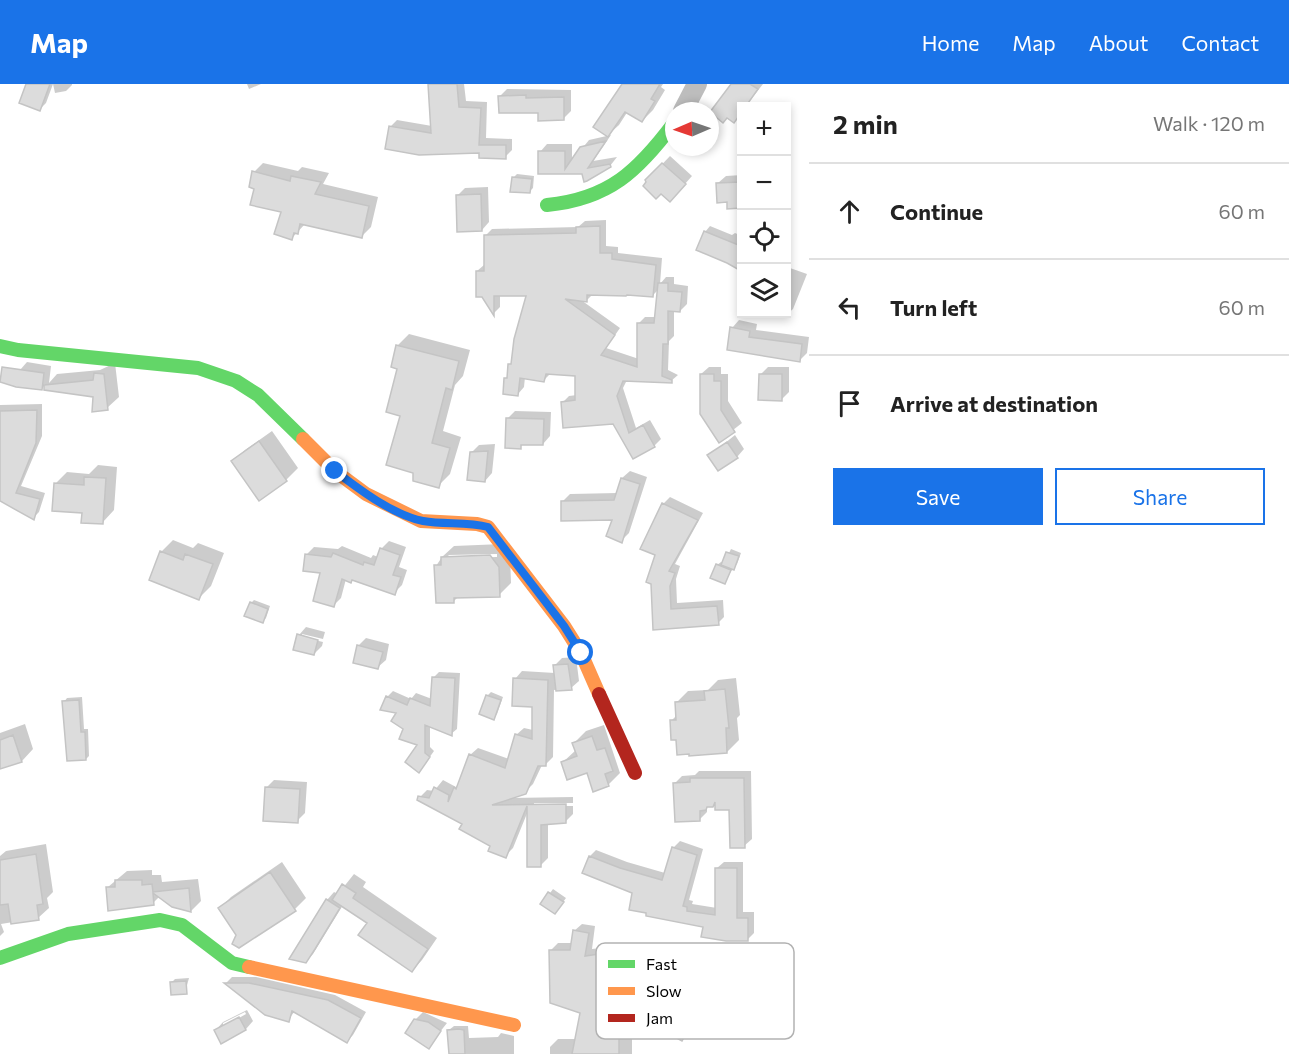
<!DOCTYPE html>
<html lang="en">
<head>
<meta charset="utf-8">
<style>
	:root { --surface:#fff; --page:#f2f2f2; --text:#222; --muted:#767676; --line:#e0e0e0; --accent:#1a73e8 }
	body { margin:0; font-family:Commissioner,sans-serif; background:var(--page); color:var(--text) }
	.controls { position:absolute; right:18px; top:18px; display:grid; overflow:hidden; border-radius:0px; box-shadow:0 3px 9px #0003 }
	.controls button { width:54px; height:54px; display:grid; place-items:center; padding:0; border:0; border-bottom:2px solid var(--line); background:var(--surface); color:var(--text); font:30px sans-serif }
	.compass { position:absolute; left:665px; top:18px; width:54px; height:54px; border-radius:50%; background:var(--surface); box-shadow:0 3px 9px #0003; rotate:268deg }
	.stop { position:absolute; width:18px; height:18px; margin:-14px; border:4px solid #1a73e8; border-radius:50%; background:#fff }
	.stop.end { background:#1a73e8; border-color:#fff; box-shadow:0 2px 6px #0008 }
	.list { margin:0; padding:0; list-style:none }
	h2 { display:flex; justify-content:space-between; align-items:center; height:78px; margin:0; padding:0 24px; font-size:26px }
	h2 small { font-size:20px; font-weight:400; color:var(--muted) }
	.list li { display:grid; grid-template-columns:39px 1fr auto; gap:18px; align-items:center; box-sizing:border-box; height:96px; padding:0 24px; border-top:2px solid var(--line) }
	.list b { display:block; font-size:22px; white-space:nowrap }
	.list em { font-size:20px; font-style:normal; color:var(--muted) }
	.actions { display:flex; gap:12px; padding:18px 24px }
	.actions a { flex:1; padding:14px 0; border:2px solid var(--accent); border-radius:0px; text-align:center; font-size:21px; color:var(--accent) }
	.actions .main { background:var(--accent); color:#fff }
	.icon { flex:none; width:33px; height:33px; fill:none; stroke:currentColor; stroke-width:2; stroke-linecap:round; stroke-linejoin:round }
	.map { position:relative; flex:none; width:809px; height:970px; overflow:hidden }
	header { display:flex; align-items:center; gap:36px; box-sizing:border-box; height:84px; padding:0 30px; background:var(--accent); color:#fff }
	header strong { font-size:28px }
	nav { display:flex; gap:33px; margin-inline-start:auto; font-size:21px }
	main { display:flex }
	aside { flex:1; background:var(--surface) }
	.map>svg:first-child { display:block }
</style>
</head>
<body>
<header>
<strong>Map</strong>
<nav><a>Home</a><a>Map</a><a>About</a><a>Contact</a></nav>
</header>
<main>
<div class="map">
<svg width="809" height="970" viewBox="0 0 809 970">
	<rect width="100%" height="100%" fill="#fff"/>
	<path fill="#0003" fill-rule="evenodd" d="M 28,0 L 53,0 L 46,19 L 40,25 Z
		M 53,0 L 72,0 L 72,1 L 66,7 L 55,9 Z
		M 247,0 L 261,0 L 249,5 Z
		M 430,0 L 464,0 L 466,17 L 487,18 L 486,54 L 512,55 L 512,66 L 505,73 L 390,43 L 397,36 L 432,42 Z
		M 624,0 L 663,0 L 661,3 L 665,6 L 653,26 L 642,37 L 628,27 L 619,41 L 608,51 Z
		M 732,0 L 763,0 L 746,22 L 742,22 L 742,29 L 734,37 Z
		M 507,5 L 571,6 L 571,27 L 563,35 L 500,12 Z
		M 611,51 L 593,77 L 617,73 L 610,82 L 583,88 L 540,89 L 540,68 L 547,60 L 572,60 L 572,77 L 589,56 Z
		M 670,72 L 692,92 L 677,109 L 648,99 L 647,96 Z
		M 263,79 L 298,87 L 302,83 L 329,89 L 323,100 L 378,113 L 371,143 L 361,153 L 305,140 L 292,154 L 282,127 L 256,103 L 254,88 Z
		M 517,90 L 534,92 L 533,104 L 529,108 L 513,94 Z
		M 742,91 L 742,123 L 729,123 L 729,117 L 718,99 L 726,92 Z
		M 488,103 L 489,138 L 482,146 L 457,112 L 465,104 Z
		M 606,136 L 606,162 L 618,163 L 618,169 L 662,174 L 660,200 L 666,193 L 674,193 L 674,200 L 688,202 L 687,220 L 680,227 L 674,226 L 674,252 L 669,257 L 668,286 L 678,291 L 671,297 L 627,296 L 623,304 L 636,344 L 650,336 L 661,355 L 654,362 L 633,373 L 614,338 L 562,319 L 569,312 L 577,311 L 576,291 L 550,290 L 543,297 L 525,293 L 524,303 L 518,310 L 506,294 L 509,291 L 510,281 L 513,278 L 528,211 L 500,211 L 500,223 L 494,229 L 477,187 L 484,181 L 485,152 L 492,145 L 578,143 L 585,137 ZM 659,205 L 656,233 L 645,233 L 638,240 L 639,275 L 606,264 L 620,244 L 581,216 L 587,216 L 593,210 L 652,212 Z
		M 710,142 L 732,151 L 735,149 L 742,152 L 742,185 L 728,177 L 705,148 Z
		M 790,184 L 807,190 L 793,225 L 785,232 L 778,230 L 786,230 L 786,187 Z
		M 739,236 L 757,240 L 756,246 L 809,253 L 807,269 L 799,277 L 728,264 L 732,244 Z
		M 409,250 L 470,266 L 463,292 L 455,301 L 443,347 L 461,353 L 450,390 L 438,402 L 402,331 L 397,262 Z
		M 27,278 L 51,282 L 49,299 L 57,290 L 100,286 L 115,279 L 119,313 L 107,324 L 94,312 L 45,305 L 45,300 L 41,305 L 20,286 Z
		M 709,283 L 721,283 L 721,290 L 728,290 L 728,317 L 742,339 L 719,357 L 701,290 Z
		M 768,283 L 789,283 L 789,308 L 781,316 L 760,291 Z
		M 42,320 L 42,352 L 21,402 L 45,409 L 39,428 L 33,434 L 0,415 L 0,321 Z
		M 515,327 L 551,328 L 550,352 L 543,360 L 524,359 L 520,363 L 507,335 Z
		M 272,347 L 298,384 L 286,396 L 233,377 L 245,366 Z
		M 735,351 L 744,365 L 737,373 L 709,372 Z
		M 495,360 L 492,389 L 485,397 L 471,369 L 479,361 Z
		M 98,381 L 117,383 L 114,426 L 103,438 L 83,427 L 55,400 L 67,388 L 89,390 Z
		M 630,387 L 647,393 L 629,449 L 621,457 L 614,434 L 562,418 L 570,410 L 617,409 L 622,394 Z
		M 670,413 L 703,429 L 675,480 L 680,482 L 676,495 L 677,519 L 723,516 L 724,533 L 718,539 L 655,544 L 657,470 L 663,420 Z
		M 173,456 L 193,464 L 198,459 L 224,469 L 211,502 L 199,514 L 161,468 Z
		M 389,457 L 406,463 L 399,483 L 407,486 L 402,501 L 394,509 L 353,495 L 351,497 L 346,495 L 341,514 L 334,521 L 322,488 L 307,470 L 314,463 L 338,465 L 342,462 L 371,474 L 373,471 L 378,473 L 381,465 Z
		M 502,460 L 510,471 L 511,499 L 499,511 L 458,513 L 454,517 L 436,482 L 442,473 L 454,462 ZM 497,470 L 497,473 L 446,474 L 449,471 Z
		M 731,465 L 741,469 L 737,480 L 733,484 L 725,498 L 717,481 L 721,478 L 724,479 Z
		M 254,516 L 270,522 L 266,534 L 263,537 L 251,519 Z
		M 306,543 L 325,548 L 323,555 L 302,550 L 302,553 L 323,558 L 322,562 L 314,570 L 299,551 Z
		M 366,554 L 389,560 L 386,576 L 378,583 L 358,562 Z
		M 576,573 L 579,597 L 571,604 L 554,606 L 553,673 L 545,681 L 542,681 L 533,700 L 525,708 L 510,714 L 573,713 L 573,719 L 534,719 L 534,722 L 573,722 L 573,730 L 566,737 L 548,739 L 548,774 L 540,782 L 528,727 L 513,764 L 505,772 L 464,739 L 420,713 L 427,706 L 434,707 L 443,696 L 456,703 L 460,699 L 470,671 L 478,664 L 509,675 L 516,651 L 524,644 L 533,646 L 534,621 L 515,595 L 522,587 L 555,589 L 555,581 L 562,574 Z
		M 439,588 L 460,589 L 457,645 L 451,650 L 430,641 L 430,663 L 434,667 L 424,681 L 420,661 L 405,644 L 399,628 L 387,613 L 393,607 L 411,615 L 416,609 L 432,615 L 433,594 Z
		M 736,594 L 740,631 L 737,634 L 739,656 L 727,668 L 678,654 L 671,637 L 677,631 L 676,619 L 688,607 L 708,606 L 718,596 Z
		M 491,608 L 503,613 L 497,630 L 494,634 L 487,612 Z
		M 82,613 L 84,645 L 88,645 L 89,672 L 86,675 L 64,618 L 67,614 Z
		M 25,640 L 33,665 L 22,677 L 0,684 L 0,649 Z
		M 604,641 L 620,689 L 608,701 L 588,687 L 563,678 L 576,666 L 574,659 L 586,647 Z
		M 699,687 L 751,687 L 752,755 L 744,762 L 730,724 L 717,718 L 713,722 L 707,723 L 707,728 L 700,735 L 675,699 L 682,692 L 695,691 Z
		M 274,696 L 307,698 L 305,729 L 297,737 L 266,704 Z
		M 680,757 L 703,765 L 689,816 L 693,817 L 692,820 L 717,824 L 717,784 L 724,778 L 743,778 L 743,828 L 754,828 L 754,849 L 747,856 L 704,842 L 648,827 L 633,808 L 590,772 L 596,766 L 627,778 L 665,789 L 673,764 Z
		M 46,760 L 53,808 L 47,814 L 49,824 L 38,834 L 1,840 L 4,848 L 0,852 L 0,772 L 6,767 Z
		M 282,778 L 306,814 L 295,825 L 240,863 L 238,851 L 220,824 L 231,813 Z
		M 152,786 L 152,791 L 161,791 L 162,798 L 198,795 L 201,817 L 191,827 L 160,812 L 153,819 L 108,803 L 127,787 Z
		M 354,790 L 366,798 L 363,803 L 437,854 L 422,876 L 412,887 L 369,838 L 343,821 L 313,870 L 305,878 L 327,816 L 334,808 L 338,810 Z
		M 553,805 L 566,814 L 558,825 L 542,820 Z
		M 582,840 L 595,842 L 592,865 L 626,861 L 627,866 L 646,868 L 665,883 L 669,878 L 701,902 L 692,923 L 697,926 L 695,929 L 698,931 L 690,948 L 682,955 L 664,946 L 659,951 L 643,942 L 643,945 L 635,953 L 632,953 L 632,970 L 550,970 L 550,963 L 558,955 L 576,955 L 582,928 L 551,866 L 558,859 L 573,859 L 574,847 Z
		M 232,893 L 256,893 L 335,911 L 366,928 L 353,951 L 347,957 L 295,927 L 288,936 L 265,929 L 226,899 Z
		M 189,894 L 186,905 L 172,898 L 175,895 Z
		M 247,926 L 253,937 L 246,945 L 222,958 L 216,946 L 223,938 ZM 245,928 L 246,930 L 223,943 L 223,939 Z
		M 423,928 L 447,939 L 428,963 L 415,936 Z
		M 454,942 L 468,942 L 469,954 L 498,953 L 501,949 L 514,952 L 514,970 L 450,970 L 449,946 Z"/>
	<path fill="#dcdcdc" stroke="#c4c4c4" stroke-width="1.5" d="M 26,0 L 50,0 L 40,27 L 19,19 Z
		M 428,0 L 457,0 L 459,23 L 481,24 L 479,61 L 506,61 L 506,75 L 479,74 L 479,69 L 419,71 L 385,65 L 389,42 L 431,49 Z
		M 622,0 L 660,0 L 651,15 L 655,17 L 642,38 L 625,28 L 608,53 L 593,43 Z
		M 731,0 L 750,0 L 758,5 L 746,22 L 741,22 L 741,29 L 734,39 L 727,34 L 723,39 L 710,28 Z
		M 526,11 L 526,14 L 564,13 L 564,36 L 538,37 L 538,29 L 499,29 L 498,12 Z
		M 606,57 L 588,84 L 610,80 L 611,83 L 587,97 L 584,98 L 582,90 L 538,90 L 538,67 L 565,67 L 565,85 L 580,63 Z
		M 662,79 L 686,100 L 670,118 L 661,110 L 656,115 L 643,102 L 646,98 L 645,96 Z
		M 252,87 L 290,97 L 291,92 L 321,98 L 315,110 L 369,122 L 362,154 L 300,140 L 298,150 L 294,149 L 292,156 L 274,150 L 281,128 L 250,121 L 254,105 L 249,103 Z
		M 512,93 L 532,95 L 530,109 L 510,108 Z
		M 741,98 L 741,124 L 727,125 L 727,118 L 717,119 L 716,99 Z
		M 481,110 L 482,147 L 457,148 L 456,111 Z
		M 600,142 L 600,169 L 612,169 L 612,175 L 656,181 L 653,213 L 627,211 L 626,212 L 587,211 L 587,218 L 565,215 L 615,251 L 601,271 L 637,283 L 637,239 L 654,239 L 658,199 L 668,199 L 668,207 L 682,208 L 680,228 L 668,227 L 668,260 L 663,260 L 662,292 L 672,296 L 672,299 L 623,297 L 617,312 L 629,349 L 643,341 L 655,363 L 633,375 L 613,340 L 563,344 L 561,318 L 575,316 L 575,292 L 546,290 L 544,298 L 520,294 L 518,312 L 503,310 L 504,294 L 507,294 L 508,280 L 511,280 L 514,255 L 526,212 L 494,212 L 494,232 L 482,213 L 476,213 L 476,187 L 484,187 L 484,151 L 576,149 L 576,143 Z
		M 704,147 L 741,162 L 741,187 L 727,179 L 696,166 Z
		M 730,243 L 750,247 L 749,253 L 802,260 L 800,278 L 727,266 Z
		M 396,261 L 459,277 L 452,306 L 446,304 L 432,359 L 450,364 L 439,404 L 413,397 L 413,389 L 386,381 L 400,332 L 386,328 L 397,285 L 391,283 Z
		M 2,283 L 44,289 L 42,306 L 16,303 L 0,298 Z
		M 94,289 L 104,290 L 108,326 L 92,328 L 93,313 L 44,306 L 44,301 L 93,296 Z
		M 700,290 L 714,290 L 714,297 L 721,297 L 721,326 L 735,348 L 719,359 L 700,330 Z
		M 759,290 L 782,290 L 782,317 L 758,316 Z
		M 37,326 L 36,359 L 16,409 L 40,415 L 34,436 L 0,417 L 0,327 Z
		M 506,334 L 544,335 L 543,361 L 521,361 L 521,365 L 505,364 Z
		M 259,357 L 287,397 L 259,417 L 231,377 Z
		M 727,358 L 738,374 L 718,387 L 707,371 Z
		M 488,367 L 485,398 L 467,396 L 470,368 Z
		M 84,393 L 106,394 L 103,440 L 81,439 L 82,429 L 52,427 L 54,399 L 84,401 Z
		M 621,394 L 640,400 L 622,459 L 606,452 L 612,436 L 561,437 L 561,417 L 614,416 Z
		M 662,419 L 698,436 L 669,487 L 675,489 L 670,502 L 671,525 L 717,522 L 719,541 L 653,546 L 651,500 L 646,498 L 655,471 L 640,465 Z
		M 380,464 L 400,471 L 393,491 L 401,493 L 395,511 L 352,496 L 351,499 L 342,495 L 334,523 L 313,517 L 320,489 L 303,487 L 305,470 L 331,473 L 333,469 L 363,481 L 364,478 L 374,481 Z
		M 160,467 L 183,476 L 185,470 L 213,480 L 199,516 L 149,496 Z
		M 726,468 L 739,472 L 734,486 L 721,481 Z
		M 490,471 L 499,483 L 500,513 L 454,514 L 454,519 L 436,519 L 434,481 L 441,481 L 441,473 Z
		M 716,480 L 731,486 L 725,500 L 710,494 Z
		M 250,518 L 268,525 L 263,539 L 244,532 Z
		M 297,550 L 318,556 L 314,571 L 293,566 Z
		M 357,561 L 383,568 L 378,585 L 353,579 Z
		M 568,580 L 572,606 L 556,607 L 553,581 Z
		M 432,593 L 455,594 L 452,652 L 425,641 L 425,669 L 430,673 L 419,689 L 405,678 L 417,661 L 399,655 L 403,645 L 391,637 L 396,629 L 380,626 L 386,612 L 407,621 L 410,614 L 430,622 Z
		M 513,594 L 548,596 L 546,682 L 538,682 L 526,710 L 492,721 L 566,720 L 566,739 L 541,741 L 541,783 L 527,783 L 527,722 L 506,774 L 488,767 L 490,762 L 459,745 L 462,740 L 417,716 L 418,712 L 429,714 L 434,703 L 449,711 L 448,718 L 454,703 L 456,705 L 469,670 L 505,684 L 515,650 L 532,655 L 532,623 L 512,622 Z
		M 725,605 L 729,644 L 726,644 L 727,669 L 689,672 L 689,670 L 677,671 L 676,656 L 671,656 L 670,636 L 676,636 L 675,618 L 705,616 L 704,607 Z
		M 486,611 L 501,616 L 494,636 L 479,630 Z
		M 79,616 L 81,648 L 85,648 L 86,676 L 67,677 L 62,617 Z
		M 13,651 L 22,678 L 0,685 L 0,656 Z
		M 592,652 L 597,666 L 605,664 L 613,687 L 605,690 L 609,702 L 593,708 L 587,689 L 567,696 L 561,678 L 577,672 L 572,659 Z
		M 690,694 L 744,694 L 745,764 L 730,764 L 729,726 L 715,726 L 715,718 L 713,723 L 707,723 L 706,726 L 700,727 L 700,737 L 675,738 L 673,699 L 690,698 Z
		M 265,703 L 300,705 L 298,739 L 263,737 Z
		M 672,763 L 697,771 L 683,822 L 687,823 L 687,827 L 715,831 L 715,784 L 737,784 L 737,834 L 748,834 L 748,857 L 726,857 L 701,853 L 703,843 L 646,832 L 646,829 L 629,826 L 632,809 L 582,789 L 589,772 L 620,784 L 662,796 Z
		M 36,770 L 43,820 L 37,821 L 39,836 L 11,840 L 8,820 L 0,821 L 0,776 Z
		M 270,788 L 296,827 L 239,864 L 232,860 L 236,851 L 218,824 Z
		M 115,796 L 142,796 L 142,801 L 152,800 L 153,808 L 189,804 L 191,828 L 172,823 L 153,809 L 154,821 L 108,827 L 106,803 L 115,803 Z
		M 342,800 L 356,809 L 353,814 L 428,865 L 412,888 L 358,851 L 367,839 L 332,816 Z
		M 548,808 L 564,818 L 555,830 L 540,820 Z
		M 326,815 L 340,824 L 315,865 L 306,879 L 289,875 Z
		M 573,846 L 589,849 L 585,872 L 619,867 L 619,873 L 638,875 L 658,891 L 661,885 L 695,910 L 685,931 L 690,934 L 689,937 L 692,939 L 682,957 L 662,946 L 659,952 L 635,940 L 636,954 L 619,954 L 619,970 L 572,970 L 580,929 L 550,919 L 549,866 L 570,866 Z
		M 186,897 L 187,910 L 171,911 L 170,898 Z
		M 224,899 L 249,899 L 328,916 L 361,934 L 347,959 L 292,927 L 289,938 L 265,931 Z
		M 239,933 L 246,946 L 221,960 L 214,946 Z
		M 414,935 L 428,938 L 441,947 L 429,965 L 405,949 Z
		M 459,945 L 464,946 L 465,970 L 449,970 L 447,946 Z"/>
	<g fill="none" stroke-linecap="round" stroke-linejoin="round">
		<path stroke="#bdbdbd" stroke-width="20" d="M 683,27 L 697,0"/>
		<path stroke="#63d668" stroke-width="14" d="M 547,121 C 609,115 638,87 674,39
			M 0,262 L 18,266 L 198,284 L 236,297 L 258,311 L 303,355
			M 0,874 L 68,850 L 160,836 L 182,841 L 232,879 L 249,883"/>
		<path stroke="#ff974d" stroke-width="14" d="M 303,355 L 335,387 L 366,410 L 421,437 L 477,440 L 488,443 L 564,542 L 581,569 L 599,610
			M 249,883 L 514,941"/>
		<path stroke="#b3261e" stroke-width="14" d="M 599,610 L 635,689"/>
	</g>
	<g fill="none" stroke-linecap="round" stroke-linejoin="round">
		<path stroke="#1a73e8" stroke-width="8" d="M 335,387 C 360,406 393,431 423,437 C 445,441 467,437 488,443 L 564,542 L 581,569"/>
	</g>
	<rect x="596" y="859" width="198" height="96" rx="9" fill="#fff" stroke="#b2b2b2" stroke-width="1.5"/>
	<rect x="608" y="876" width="27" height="8" fill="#63d668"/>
	<rect x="608" y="903" width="27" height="8" fill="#ff974d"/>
	<rect x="608" y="930" width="27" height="8" fill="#b3261e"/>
	<g font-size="16" fill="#000">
		<text x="646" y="886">Fast</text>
		<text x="646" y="913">Slow</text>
		<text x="646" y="940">Jam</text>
	</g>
</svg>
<div class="controls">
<button>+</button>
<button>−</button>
<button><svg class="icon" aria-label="locate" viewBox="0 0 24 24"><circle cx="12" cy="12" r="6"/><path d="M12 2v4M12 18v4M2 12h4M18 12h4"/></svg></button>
<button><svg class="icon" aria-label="layers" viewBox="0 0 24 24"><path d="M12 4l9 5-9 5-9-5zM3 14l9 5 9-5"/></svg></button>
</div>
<svg class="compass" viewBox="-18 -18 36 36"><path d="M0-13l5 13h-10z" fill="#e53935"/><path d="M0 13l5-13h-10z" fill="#767676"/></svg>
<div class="stop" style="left:581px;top:569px"></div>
<div class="stop end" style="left:335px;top:387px"></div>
</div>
<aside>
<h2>2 min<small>Walk · 120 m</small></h2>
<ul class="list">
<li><svg class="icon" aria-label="ahead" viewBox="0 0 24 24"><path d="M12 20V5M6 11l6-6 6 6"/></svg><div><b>Continue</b></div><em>60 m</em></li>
<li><svg class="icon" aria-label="left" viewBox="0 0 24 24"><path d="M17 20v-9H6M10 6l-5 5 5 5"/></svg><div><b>Turn left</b></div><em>60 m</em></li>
<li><svg class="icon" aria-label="arrive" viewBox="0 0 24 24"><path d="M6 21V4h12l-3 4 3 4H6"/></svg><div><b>Arrive at destination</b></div></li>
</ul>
<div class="actions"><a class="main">Save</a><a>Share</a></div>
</aside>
</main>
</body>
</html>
